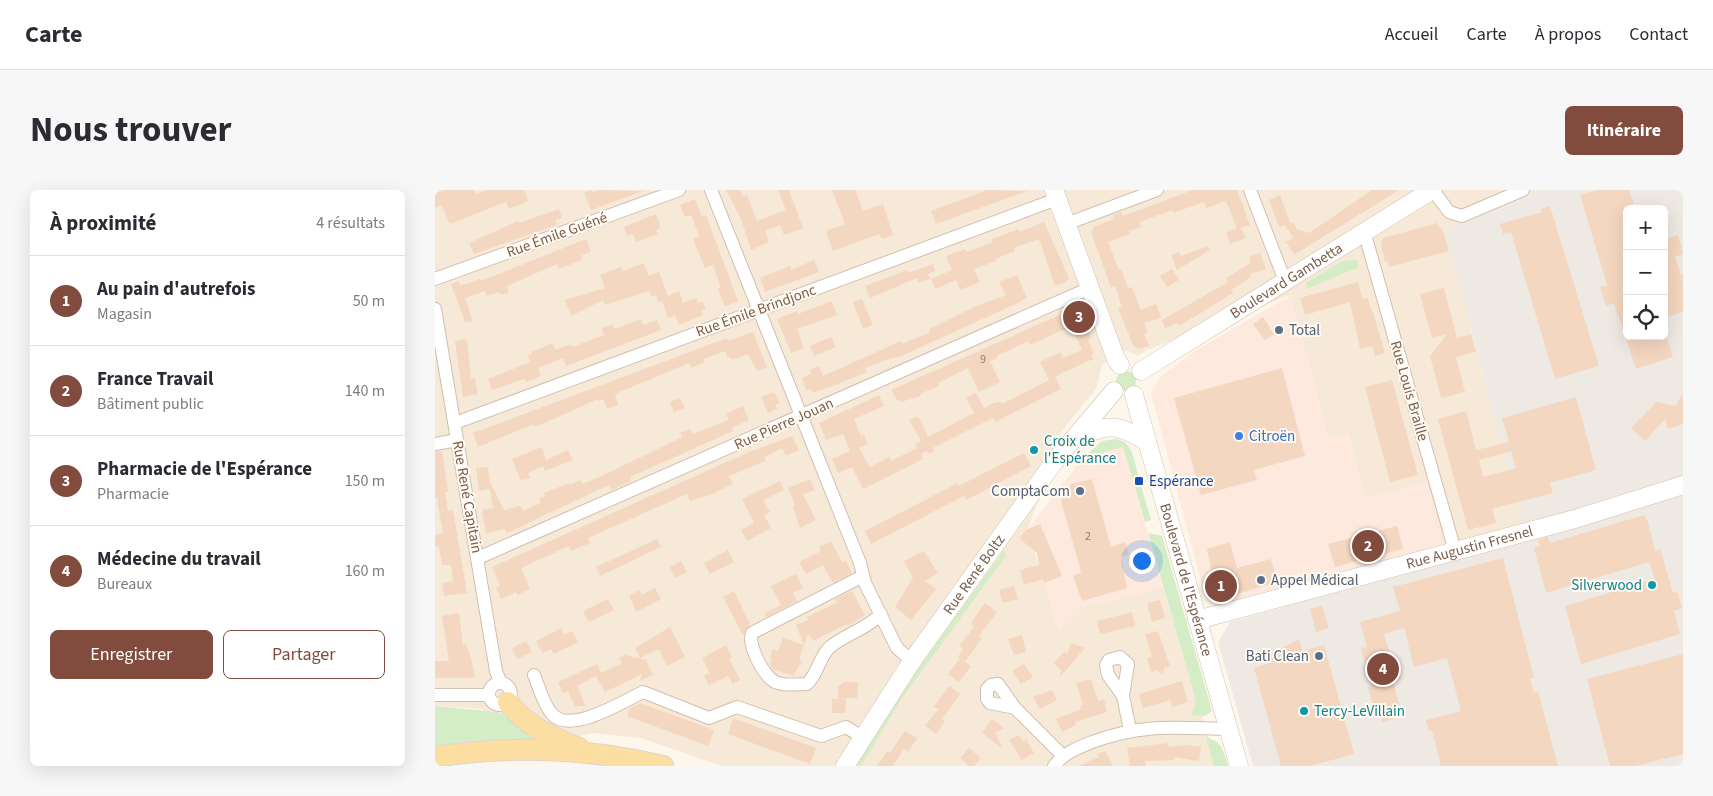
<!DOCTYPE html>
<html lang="fr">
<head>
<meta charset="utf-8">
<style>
	:root { --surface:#fff; --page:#f7f7f7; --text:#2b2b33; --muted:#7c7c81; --line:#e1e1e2; --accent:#814c3e }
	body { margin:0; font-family:"Source Sans 3",sans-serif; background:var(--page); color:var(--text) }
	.controls { position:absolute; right:15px; top:15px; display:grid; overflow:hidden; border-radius:8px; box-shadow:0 5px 20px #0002 }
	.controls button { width:45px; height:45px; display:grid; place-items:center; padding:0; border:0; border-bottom:1px solid var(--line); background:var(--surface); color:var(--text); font:25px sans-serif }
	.you { position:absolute; left:706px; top:370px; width:18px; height:18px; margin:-12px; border:4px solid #fff; border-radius:50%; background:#1a73e8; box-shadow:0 0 0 8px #1a73e833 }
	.badge { display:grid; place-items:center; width:32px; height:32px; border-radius:50%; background:var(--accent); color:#fff; font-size:16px; font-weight:700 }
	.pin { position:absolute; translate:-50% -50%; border:2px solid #fff; box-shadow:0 1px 5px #0006 }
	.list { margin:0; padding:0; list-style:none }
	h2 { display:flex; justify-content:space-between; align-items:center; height:65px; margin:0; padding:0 20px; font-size:21px }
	h2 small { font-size:16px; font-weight:400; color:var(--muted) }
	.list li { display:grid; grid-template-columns:32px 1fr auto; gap:15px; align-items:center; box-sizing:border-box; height:90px; padding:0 20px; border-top:1px solid var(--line) }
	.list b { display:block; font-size:19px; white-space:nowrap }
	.list p { margin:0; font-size:16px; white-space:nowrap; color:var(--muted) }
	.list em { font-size:16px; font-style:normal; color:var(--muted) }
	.actions { display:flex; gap:10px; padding:15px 20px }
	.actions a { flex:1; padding:11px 0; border:1px solid var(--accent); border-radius:8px; text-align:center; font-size:18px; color:var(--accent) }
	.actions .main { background:var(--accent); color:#fff }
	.icon { flex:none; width:28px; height:28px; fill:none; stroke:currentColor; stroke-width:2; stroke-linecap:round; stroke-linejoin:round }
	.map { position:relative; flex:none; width:1248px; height:576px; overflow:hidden; border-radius:8px }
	header { display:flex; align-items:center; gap:30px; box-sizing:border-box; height:70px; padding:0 25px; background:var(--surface); border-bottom:1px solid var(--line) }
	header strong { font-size:24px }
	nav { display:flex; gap:28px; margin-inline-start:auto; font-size:18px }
	.intro { display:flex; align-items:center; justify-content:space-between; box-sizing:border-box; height:120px; padding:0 30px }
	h1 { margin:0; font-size:35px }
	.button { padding:12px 22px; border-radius:8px; background:var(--accent); color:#fff; font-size:18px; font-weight:700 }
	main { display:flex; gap:30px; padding:0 30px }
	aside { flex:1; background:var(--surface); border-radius:8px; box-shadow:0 5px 20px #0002 }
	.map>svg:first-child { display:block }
</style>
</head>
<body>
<header>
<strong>Carte</strong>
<nav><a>Accueil</a><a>Carte</a><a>À propos</a><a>Contact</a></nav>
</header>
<div class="intro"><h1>Nous trouver</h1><a class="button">Itinéraire</a></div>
<main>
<aside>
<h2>À proximité<small>4 résultats</small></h2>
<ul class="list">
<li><span class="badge">1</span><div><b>Au pain d'autrefois</b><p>Magasin</p></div><em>50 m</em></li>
<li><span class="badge">2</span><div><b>France Travail</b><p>Bâtiment public</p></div><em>140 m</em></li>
<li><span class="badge">3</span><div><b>Pharmacie de l'Espérance</b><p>Pharmacie</p></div><em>150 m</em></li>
<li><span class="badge">4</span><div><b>Médecine du travail</b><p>Bureaux</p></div><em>160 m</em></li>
</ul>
<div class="actions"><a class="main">Enregistrer</a><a>Partager</a></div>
</aside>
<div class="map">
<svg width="1248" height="576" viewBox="0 0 1248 576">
	<rect width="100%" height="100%" fill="#fdf7eb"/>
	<path fill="#f6e9d8" d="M 0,0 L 1107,0 L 1010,41 L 1089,338 L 1010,363 L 930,308 L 913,244 L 894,249 L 855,105 L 712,160 L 703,166 L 691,160 L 667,175 L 661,199 L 626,242 L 593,339 L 624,442 L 649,417 L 728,397 L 782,576 L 287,576 L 206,548 L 157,543 L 112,554 L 46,519 L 0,516 Z"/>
	<path fill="#fee9de" d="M 856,105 L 894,249 L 913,244 L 930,308 L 992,291 L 1010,363 L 789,413 L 769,402 L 716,203 L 723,189 L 758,162 Z
		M 688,257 L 728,397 L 649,417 L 624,442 L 608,389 L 601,358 L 593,339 L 648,268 Z"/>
	<path fill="#efe9e3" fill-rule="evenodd" d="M 1107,0 L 1248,0 L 1248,576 L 818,576 L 783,452 L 795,432 L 945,390 L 1010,363 L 1089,338 L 1010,41 ZM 1192,19 L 1229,19 L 1229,146 L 1192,146 Z"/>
	<path fill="#d5edc7" d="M 922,70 L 924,77 L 871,99 L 872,92 L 907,71 Z
		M681 191a10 10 0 1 1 20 0a10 10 0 1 1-20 0Z
		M 680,249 C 698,251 699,270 703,285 L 700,286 L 703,296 L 706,296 L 716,330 L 710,332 L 688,257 L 648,268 L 667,251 Z
		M 713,343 L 727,346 L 777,521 L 770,526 L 755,525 C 762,518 761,512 759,503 Z
		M 569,360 L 571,366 L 467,508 L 426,576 L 422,575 L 464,505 Z
		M 0,516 L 62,522 L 112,548 L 112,554 L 0,561 Z
		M 771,547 C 787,552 789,561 793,576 L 779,576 Z"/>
	<path fill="#f4d7c1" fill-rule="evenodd" d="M 8,0 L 39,0 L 41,4 L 52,0 L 89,0 L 93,11 L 74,19 L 71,12 L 15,34 L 6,15 L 0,18 L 0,3 Z
		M 156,0 L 158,2 L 165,0 L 208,1 L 156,20 L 149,3 Z
		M 291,0 L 305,0 L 308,6 L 312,5 L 322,31 L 351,20 L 343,0 L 354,0 L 368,38 L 349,45 L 345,35 L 330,41 L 334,52 L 316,60 L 306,29 Z
		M 397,0 L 420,0 L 428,21 L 448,14 L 458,45 L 447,49 L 444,44 L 398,61 L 391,41 L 410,34 Z
		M 552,0 L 592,1 L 501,34 L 496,21 Z
		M 758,0 L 802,0 L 815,35 L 806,38 L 811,48 L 795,54 L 791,43 L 802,38 L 791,11 L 771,18 L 769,12 L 738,23 L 737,20 L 705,32 L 706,37 L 694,41 L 695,44 L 673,52 L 684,80 L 686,79 L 693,98 L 697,97 L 706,120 L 721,114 L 726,128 L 709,133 L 713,142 L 709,144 L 714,156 L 703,159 L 698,155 L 683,118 L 687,117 L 680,96 L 676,98 L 656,42 L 660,36 L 679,29 L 678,25 L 686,22 L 688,26 Z
		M 937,0 L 964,0 L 859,65 L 851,52 L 858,48 L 850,35 L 844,37 L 834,10 L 845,5 L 855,33 L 858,32 L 862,39 L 874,43 Z
		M 1162,0 L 1194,0 L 1199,14 L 1192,16 L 1192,146 L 1190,146 L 1179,113 L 1171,116 L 1165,97 L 1172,95 L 1145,5 Z
		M 260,9 L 267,27 L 271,25 L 303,111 L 290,117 L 283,99 L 286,98 L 278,75 L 270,78 L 258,49 L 264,46 L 256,25 L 250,27 L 245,15 Z
		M 1115,16 L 1164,176 L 1120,189 L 1076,42 L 1068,44 L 1065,34 L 1107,22 L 1106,19 Z
		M 124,19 L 127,28 L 120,30 L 122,35 L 39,64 L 34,53 L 83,31 L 84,33 Z
		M 221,24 L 225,35 L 225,38 L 221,40 L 223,44 L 201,52 L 198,44 L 192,46 L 189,37 Z
		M 609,32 L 634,88 L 631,92 L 620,96 L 604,49 L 579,58 L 580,61 L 560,69 L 561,71 L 539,79 L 545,92 L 525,100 L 521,90 L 500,99 L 496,89 L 517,80 L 511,66 L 530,59 L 532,62 L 558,52 L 557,49 L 584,39 L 585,42 Z
		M 1002,33 L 1008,41 L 1014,61 L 954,77 L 953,72 L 950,72 L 946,55 L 948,48 Z
		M 1243,45 L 1248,64 L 1240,67 L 1246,85 L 1248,84 L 1248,122 L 1229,128 L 1229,50 Z
		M 151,49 L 156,61 L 146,66 L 147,70 L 124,79 L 122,74 L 72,96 L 74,102 L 65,105 L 64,102 L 52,106 L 50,101 L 30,108 L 38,131 L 30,132 L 16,94 L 24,91 L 25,96 L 45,89 L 46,91 Z
		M 773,56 L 775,60 L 742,80 L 736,65 L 744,62 L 746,66 Z
		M 825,63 L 831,79 L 815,84 L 816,87 L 796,100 L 798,103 L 744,136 L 742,133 L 730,138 L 727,130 L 795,91 L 793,92 L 791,88 L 816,73 L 814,67 Z
		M 379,70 L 384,82 L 330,102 L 325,88 L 355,76 L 356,80 Z
		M 209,73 L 214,86 L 224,82 L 233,106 L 244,101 L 248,113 L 261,108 L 263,113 L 268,112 L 271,119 L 266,121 L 268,125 L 244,135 L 240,125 L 233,128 L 227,111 L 223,112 L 221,105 L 216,107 L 214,101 L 170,115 L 168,110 L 136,126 L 130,110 L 170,98 L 165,85 L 186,77 L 188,81 Z
		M 498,74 L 500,81 L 493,84 L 495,89 L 483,93 L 482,88 L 435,108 L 430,96 L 472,80 L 473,83 Z
		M 737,79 L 744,90 L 732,97 L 725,86 Z
		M 582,85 L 592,108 L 585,111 L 585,112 L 464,167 L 456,168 L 430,178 L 432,182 L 400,195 L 378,203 L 376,199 L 371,201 L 367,188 L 377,184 L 375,180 L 384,176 L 388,186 L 466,151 L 467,154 L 495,142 L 494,139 L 539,117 L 571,105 L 564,92 Z
		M 923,92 L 927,109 L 933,108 L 937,122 L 938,122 L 950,163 L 940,166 L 937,156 L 925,159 L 915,112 L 870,125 L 865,108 Z
		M 1009,98 L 1022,148 L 1036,144 L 1041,162 L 1021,167 L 1030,202 L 1006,208 L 995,166 L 1012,144 L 997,148 L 985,104 Z
		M 427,109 L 438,135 L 428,139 L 418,112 Z
		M 397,111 L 402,125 L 362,139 L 369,158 L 356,163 L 342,129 L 362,121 L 363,124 Z
		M 640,118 L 644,119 L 653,139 L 656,148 L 653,150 L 659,163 L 656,165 L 658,169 L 627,183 L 617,189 L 620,187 L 626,199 L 560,232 L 558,228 L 498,258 L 499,261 L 494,264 L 492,261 L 486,264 L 488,269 L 428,299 L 417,277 L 403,283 L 397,269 L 415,261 L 408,244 L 391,250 L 384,233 L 444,205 L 449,216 L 419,229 L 426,246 L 429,245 L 433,254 L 424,258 L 435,277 L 454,267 L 456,271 L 482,258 L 480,254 L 486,251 L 474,230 L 483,226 L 493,247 L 539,223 L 531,208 L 541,203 L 549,218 L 559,213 L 566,212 L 567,214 L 614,190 L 605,172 L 626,162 L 628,168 L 647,160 L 636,136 L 595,155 L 593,151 L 562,166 L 562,168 L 555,171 L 565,192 L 544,202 L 533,178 L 503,193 L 504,196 L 485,204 L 486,206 L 466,212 L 465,210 L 463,211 L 456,200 Z
		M 828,127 L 839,144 L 830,150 L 818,134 Z
		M 206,129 L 208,135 L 222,130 L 226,140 L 131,176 L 128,168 L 103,178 L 106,186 L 91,192 L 89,189 L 57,200 L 53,189 L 95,172 L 93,165 L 97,163 L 97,162 L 118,153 L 120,160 L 136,154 L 137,157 L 169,145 L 167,138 L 178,134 L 179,139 Z
		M 318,142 L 332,177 L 322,181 L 313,164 L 297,170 L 296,167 L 293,168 L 290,161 L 269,169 L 270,172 L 256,178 L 254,173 L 180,204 L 183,215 L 172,219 L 168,209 L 164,211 L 163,209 L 114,231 L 100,237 L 99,234 L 43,257 L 38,243 L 292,148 L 293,151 Z
		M 1190,146 L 1231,146 L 1238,167 L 1201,179 Z
		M 396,147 L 401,157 L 379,166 L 375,156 Z
		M 32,149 L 36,189 L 40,188 L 43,204 L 28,207 L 20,151 Z
		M 847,178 L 870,266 L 819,280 L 822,290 L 766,305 L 739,208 Z
		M 957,190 L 983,285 L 955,292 L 930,197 Z
		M 339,202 L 345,213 L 340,215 L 342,219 L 333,223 L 326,207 Z
		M 1248,203 L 1248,234 L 1233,239 L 1230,229 L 1210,251 L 1196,238 L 1221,212 L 1241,216 Z
		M 1141,207 L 1161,280 L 1115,293 L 1118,303 L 1057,319 L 1061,333 L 1033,340 L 1003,229 L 1031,221 L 1041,260 L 1074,252 L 1067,228 ZM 1076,261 L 1081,278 L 1048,287 L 1044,270 Z
		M 245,208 L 250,218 L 239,222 L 235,212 Z
		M 308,216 L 314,230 L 297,238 L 298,241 L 195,287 L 196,291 L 176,300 L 174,296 L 163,300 L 72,343 L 70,339 L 51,343 L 47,320 L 58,318 L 55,299 L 44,301 L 41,278 L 53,277 L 55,292 L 69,320 L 85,316 L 88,321 L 106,313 L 104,308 L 110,306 L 109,303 L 134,293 L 134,295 L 146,290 L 148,294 L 169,285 L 247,247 L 245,243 L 255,239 L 258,244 L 294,230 L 291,224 Z
		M 357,246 L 364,260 L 351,266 L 347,258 L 329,267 L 331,271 L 294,286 L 298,294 L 277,304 L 255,311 L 252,304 L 153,348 L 155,353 L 136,361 L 134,356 L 86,378 L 95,399 L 82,405 L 81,402 L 66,409 L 61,397 L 65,395 L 57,377 L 314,262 Z
		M 107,257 L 111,270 L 133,260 L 138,270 L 110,281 L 108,276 L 93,283 L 95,288 L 86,291 L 77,269 Z
		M 7,261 L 13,302 L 10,302 L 13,321 L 18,320 L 32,403 L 9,406 L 7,393 L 18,391 L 16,375 L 7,375 L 4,356 L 0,357 L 0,345 L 8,343 L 2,308 L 0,308 L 0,262 Z
		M 589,263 L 596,276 L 531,310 L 529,306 L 436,354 L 430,341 L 523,293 L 524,296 Z
		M 375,289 L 380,300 L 368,304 L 381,330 L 365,338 L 358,316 L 360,315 L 353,298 Z
		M 657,289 L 676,357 L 690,352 L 694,365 L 686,367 L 692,398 L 647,411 L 638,386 L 646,383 L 644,374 L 626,311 L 636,294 Z
		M 345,291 L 349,300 L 328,310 L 335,322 L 329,325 L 336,338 L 312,351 L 306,340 L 319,333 L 307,309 Z
		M 1209,325 L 1213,332 L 1220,361 L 1225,359 L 1238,403 L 1242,402 L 1247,418 L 1239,421 L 1245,444 L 1146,474 L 1130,416 L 1220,389 L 1214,372 L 1111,403 L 1099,358 L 1105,356 L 1103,350 L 1113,347 L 1115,353 Z
		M 605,334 L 627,386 L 609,393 L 608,389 L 589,395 L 585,380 L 604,375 L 602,363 L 584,348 L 591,340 Z
		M 962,336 L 968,359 L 900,377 L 893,354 Z
		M 222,349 L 226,357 L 165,386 L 161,377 Z
		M 396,351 L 407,372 L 411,371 L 417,383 L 398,393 L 388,375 L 371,384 L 364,372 L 386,361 L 384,357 Z
		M 795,352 L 802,378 L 836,369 L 842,392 L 783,410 L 772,359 Z
		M 293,360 L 299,372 L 275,384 L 269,373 Z
		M 489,361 L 503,383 L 490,391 L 501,399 L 476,430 L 460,417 L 478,388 L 469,371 Z
		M 1068,368 L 1099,488 L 1095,489 L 1099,503 L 1103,501 L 1123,576 L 1006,576 L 997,541 L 994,541 L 991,530 L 1026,521 L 1012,468 L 979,477 L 969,438 L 949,444 L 958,475 L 962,474 L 966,489 L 958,491 L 966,522 L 959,524 L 960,529 L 947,532 L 944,521 L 940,523 L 933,497 L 936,497 L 926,458 L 932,457 L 925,432 L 965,421 L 958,397 Z
		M 246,371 L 252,382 L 240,388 L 235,377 Z
		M 361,384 L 368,398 L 358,403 L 362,411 L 331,427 L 329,424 L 346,415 L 336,396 Z
		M 579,396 L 583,409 L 567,413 L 564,400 Z
		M 220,398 L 226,409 L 201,422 L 194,405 L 205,400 L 207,405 Z
		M 299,401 L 315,434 L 308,445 L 288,407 Z
		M 417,401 L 430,425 L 413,436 L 412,434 L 378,451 L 373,444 L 369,455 L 361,435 L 373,430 L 372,427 L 402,413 L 400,409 Z
		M 173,409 L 179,420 L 154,432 L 148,421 Z
		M 725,410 L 730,428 L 717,432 L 712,413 Z
		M 550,413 L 562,422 L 544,446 L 547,448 L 530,472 L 523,467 L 528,459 L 524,456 L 539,437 L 536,434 L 537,431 Z
		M 887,416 L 894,438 L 881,442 L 875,419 Z
		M 697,422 L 700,436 L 665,444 L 662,431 Z
		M 24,423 L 28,455 L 31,454 L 37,471 L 40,488 L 0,488 L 0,471 L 14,471 L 7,426 Z
		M 235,437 L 250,467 L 232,476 L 224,459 L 205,468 L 200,458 Z
		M 126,438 L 129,445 L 137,441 L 143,452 L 119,464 L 116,459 L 107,463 L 101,451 Z
		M 723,441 L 735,476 L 729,478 L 728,485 L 721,480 L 716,482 L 712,468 L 717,467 L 710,444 Z
		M 587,445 L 591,462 L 579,465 L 573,449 Z
		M 348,448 L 369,455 L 364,470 L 367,471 L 358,486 L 339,480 L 335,475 L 337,469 L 335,468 L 338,459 L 343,461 Z
		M 864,449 L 867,461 L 889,455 L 919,564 L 875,576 L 846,576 L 819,478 L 832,474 L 831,466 Z
		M 91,451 L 97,462 L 82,469 L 77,458 Z
		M 636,453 L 650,458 L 625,487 L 626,480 L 619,473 L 629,462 L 632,464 Z
		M 291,455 L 297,467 L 294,468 L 305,490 L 298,494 L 293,486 L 274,495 L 269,486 L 275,483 L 267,468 Z
		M 1248,464 L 1248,564 L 1200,576 L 1175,576 L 1152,489 Z
		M 190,465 L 211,470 L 218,485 L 205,491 L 207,484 L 170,502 L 161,486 L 142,496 L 151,516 L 140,516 L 133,501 L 128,503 L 123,492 L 162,474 L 166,483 L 187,473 L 184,468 Z
		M 525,468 L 536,476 L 524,492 L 513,484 Z
		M 589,474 L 598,487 L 586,494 L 577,481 Z
		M 656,489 L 663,511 L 669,509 L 672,522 L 640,532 L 641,535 L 627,542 L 621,529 L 646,519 L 645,516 L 648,515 L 641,493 Z
		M 747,491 L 753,512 L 737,517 L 736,510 L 708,518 L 704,504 Z
		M 409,492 L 423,492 L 422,508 L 403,508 L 403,497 Z
		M 514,496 L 525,504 L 507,529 L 510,531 L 501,544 L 490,536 L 503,519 L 499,517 Z
		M 617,500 L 622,510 L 605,519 L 598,507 Z
		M 411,508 L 410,523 L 397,523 L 397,509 Z
		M 205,513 L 279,540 L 273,556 L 192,526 L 195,518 Z
		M 298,528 L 381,558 L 375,574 L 293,544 Z
		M 557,529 L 569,538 L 560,543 L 568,559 L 547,543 Z
		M 470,541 L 482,548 L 473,562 L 469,559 L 458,576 L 442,576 L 452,561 L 455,563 Z
		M 584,545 L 588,551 L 591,549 L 599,563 L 587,570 L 574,550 Z
		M 733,553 L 734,557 L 751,555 L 766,557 L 764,571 L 739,567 L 739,570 L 710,571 L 711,576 L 695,576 L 692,558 Z
		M 534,558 L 546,568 L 539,576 L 534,576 L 525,568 Z
		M 670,561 L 678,576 L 644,576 L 664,567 L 662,564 Z"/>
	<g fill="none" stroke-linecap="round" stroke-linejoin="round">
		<defs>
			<path id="street" d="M 276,0 L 425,373 L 430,393 L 462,458 L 477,471
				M 815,0 L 850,91
				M 998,0 L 1014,22 L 1027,26 L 1088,0
				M 631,34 L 722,0
				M 929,41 L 1020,361
				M 0,89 L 244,0
				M 0,119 L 61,481 L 66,493
				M 20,233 L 622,9
				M 0,254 L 22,250
				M 43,368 L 655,98
				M 428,386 L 317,443 C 312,455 330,490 343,493 C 352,496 363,494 372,494 C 383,483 384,468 394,458 C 409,444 431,440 446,424
				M 99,485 C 104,497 108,514 117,524 C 135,545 189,511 208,502 L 274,528 L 302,517 L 386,546 L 411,537 L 427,547
				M54 504a11 11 0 1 1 22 0a11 11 0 1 1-22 0Z
				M 0,505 L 54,505
				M 688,506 L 673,485 L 671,475 L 674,470 L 685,467 L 693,474 L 688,506 L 695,540
				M 580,518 L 555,513 L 552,509 L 552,499 L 556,495 L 563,494 L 580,518 L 628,566
				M 619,576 C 629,563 642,558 657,552 C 708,533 741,538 793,539"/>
			<g id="secondary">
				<path d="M 619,0 L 681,169 L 685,175"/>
				<path id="s1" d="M 706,181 L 997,0"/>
				<path id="s2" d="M 699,205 L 804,576"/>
				<path d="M 642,248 C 673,233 682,234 711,251"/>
				<path id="s3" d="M 762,430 L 1140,329 L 1248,295"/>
				<path id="s4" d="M 410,576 L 477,471 L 619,272 L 679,201"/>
			</g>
			<path id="primary" d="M 73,512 C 89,535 119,548 144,558
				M 0,567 C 74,555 155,558 228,576"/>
		</defs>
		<use href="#street" stroke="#d1bfaf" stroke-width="14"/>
		<use href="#secondary" stroke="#d5c0ac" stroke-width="19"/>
		<use href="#primary" stroke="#ddd5d0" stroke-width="22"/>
		<use href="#street" stroke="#fff" stroke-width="12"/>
		<use href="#secondary" stroke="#fff" stroke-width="18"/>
		<use href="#primary" stroke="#fddea2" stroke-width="20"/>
	</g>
	<g fill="#5c6f8a" stroke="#fffaf2" stroke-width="2">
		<circle cx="844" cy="140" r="5"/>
		<circle cx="645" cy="301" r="5"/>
		<circle cx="826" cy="390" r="5"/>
		<circle cx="884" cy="466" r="5"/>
	</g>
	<circle fill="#3f7fe0" stroke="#fffaf2" stroke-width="2" cx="804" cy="246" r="5"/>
	<g fill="#0f9aa8" stroke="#fffaf2" stroke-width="2">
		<circle cx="599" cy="260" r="5"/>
		<circle cx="1217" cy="395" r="5"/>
		<circle cx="869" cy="521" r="5"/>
	</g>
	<rect fill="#1a4fb4" stroke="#fffaf2" stroke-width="2" x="699" y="286" width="10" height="10" rx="2.5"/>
	<g text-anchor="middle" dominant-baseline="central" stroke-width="4" stroke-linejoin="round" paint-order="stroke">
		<g font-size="12" fill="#997c68">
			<text x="548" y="169">9</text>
			<text x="653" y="346">2</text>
		</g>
		<g font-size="15" fill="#7b5e4b" stroke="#fffaf2">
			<text transform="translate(122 45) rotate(-20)">Rue Émile Guéné</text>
			<text stroke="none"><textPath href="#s1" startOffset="171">Boulevard Gambetta</textPath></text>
			<text transform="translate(321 121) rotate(-20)">Rue Émile Brindjonc</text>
			<text transform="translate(974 201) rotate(74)">Rue Louis Braille</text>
			<text transform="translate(349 234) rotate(-24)">Rue Pierre Jouan</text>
			<text transform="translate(32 307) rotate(80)">Rue René Capitain</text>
			<text stroke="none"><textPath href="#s3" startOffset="282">Rue Augustin Fresnel</textPath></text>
			<text stroke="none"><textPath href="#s4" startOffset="231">Rue René Boltz</textPath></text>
			<text stroke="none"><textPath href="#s2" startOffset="192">Boulevard de l'Espérance</textPath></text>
		</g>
		<g font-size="15" fill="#4e5e75" stroke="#fffaf2" text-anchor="start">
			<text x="854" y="140">Total</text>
			<text x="635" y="301" text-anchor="end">ComptaCom</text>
			<text x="836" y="390">Appel Médical</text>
			<text x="874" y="466" text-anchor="end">Bati Clean</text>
		</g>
		<g font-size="15" fill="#366cbe" stroke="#fffaf2" text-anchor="start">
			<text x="814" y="246">Citroën</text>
		</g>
		<g font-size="15" fill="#0d838f" stroke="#fffaf2" text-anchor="start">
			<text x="609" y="251">Croix de<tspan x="609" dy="17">l'Espérance</tspan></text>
			<text x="1207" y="395" text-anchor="end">Silverwood</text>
			<text x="879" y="521">Tercy-LeVillain</text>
		</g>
		<g font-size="15" fill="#164399" stroke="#fffaf2" text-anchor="start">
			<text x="714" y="291">Espérance</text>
		</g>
	</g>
</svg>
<div class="controls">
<button>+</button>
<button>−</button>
<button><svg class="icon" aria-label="locate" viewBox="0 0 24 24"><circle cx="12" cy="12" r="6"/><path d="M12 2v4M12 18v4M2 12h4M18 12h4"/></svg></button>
</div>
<div class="you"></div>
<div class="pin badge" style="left:786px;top:396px">1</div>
<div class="pin badge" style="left:933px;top:356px">2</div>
<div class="pin badge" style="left:644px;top:127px">3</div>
<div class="pin badge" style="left:948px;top:479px">4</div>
</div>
</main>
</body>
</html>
